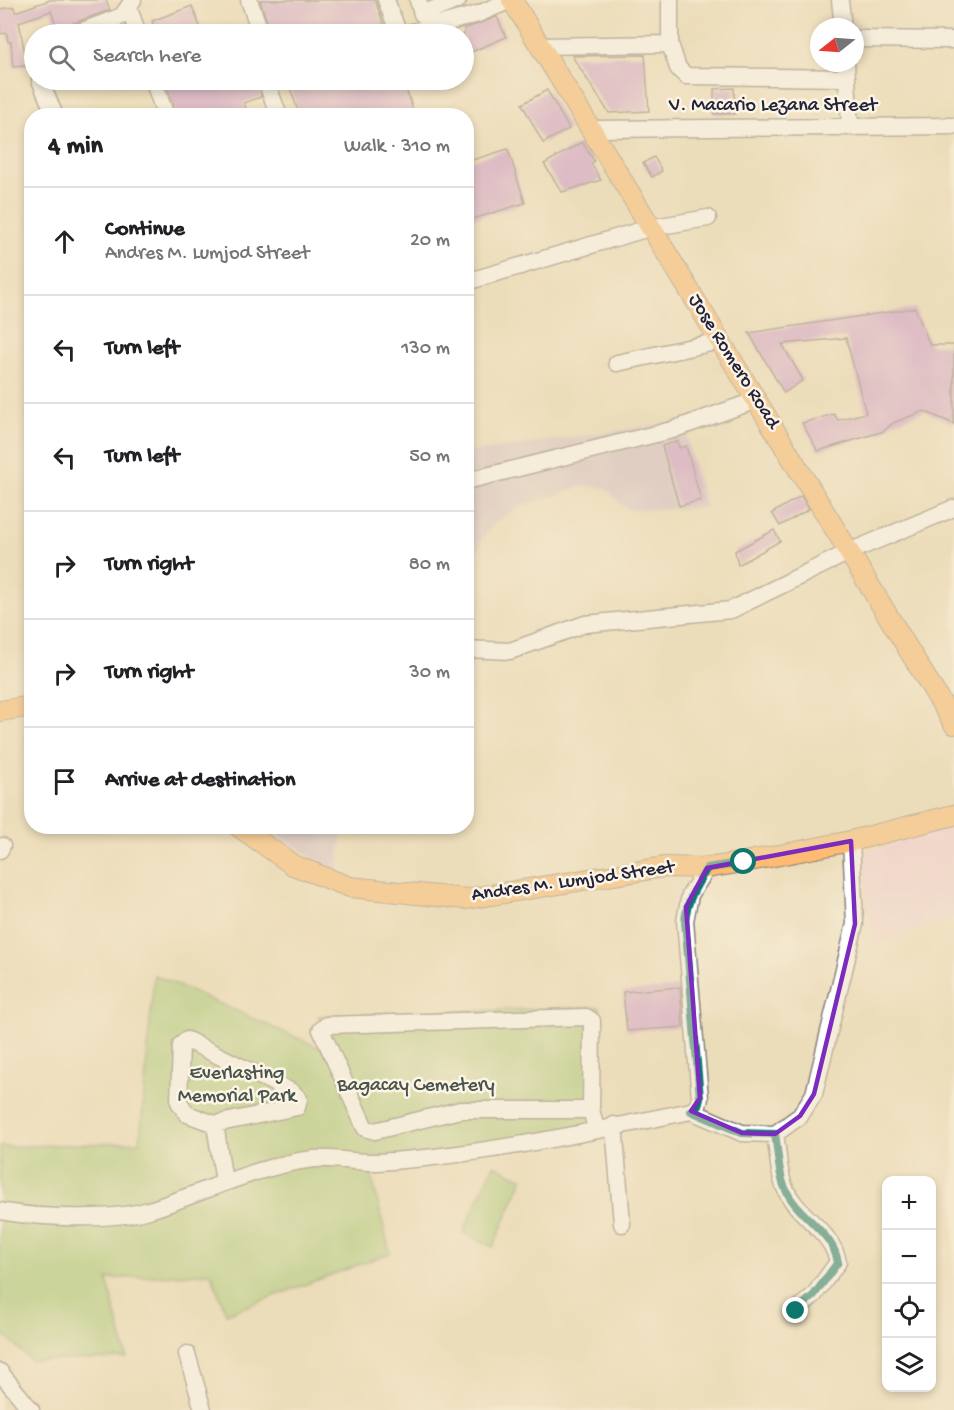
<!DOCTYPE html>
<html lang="en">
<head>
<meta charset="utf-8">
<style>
	:root { --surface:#fff; --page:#f2f2f2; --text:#202124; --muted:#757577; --line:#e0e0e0 }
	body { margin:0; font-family:"Gochi Hand",sans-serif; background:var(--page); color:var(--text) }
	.controls { position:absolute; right:18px; bottom:18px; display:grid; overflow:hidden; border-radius:12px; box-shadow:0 3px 9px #0003 }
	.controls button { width:54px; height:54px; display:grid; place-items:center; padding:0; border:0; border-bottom:2px solid var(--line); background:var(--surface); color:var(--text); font:30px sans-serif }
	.compass { position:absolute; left:810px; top:18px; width:54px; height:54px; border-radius:50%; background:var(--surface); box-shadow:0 3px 9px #0003; rotate:253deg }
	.stop { position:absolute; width:18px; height:18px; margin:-14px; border:4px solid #0f766e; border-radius:50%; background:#fff }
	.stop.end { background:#0f766e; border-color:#fff; box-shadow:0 2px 6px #0008 }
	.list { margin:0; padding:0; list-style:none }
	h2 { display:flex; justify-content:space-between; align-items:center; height:78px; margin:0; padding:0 24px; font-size:26px }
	h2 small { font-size:20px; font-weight:400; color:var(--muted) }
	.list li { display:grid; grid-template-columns:39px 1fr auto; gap:18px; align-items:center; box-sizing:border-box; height:108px; padding:0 24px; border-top:2px solid var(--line) }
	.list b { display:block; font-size:22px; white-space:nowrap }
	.list p { margin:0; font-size:20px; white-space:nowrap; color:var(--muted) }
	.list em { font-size:20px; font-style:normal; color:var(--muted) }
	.icon { flex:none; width:33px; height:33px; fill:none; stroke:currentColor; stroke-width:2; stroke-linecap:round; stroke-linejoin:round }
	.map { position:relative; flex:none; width:954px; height:1410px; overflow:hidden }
	.search { position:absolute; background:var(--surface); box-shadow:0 3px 9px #0003; left:24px; top:24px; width:450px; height:66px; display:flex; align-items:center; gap:15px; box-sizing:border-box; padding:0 21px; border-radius:33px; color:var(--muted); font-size:22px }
	.panel { position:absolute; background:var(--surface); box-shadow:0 3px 9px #0003; left:24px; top:108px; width:450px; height:726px; border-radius:24px }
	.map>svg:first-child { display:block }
</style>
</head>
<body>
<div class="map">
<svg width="954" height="1410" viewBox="0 0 954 1410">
	<rect width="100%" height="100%" fill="#fcf5e5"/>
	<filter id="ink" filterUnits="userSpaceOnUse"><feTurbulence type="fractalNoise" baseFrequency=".0167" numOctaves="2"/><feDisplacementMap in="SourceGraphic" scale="12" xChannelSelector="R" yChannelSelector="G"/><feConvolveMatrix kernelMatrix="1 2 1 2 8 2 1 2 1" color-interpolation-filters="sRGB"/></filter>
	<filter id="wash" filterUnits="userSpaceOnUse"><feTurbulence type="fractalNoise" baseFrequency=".008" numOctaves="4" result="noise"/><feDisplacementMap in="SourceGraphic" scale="24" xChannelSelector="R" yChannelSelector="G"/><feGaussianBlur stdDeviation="1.35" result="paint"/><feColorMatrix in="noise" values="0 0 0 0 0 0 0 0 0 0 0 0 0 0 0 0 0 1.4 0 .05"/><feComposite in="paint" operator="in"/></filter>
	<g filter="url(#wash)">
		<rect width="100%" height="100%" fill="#ecddba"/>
		<path fill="#f4cfdd" d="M 954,824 L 954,919 L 873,944 L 860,854 Z"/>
		<path fill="#d0bdcd" d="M 676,422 L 685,431 L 706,508 L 627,510 L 606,488 L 583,486 L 520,507 L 496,522 L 482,539 L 472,561 L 467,562 L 467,453 Z
			M 265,827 L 343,827 L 337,873 Z"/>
		<path fill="#a3ca75" stroke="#627658" stroke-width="1.5" d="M 154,975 L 327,1051 L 318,1016 L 600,1007 L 600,1123 L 370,1170 L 390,1253 L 226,1314 L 211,1273 L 107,1279 L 127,1358 L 31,1361 L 0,1330 L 0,1147 L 140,1142 Z
			M 494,1165 L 523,1179 L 493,1247 L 463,1233 Z"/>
		<g id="blocks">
			<path fill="#cc94d2" d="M 50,0 L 106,0 L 110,10 L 71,24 L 59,34 L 51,11 L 19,22 L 27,66 L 13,67 L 11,42 L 8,42 L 7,33 L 0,34 L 0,9 L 14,7 L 15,12 Z
				M 260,0 L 375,0 L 387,34 L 271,34 Z
				M 192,6 L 203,34 L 157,34 L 152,21 Z
				M 497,17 L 506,37 L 464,55 L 464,29 Z
				M 645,55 L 649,111 L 609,113 L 572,56 Z
				M 165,80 L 261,80 L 261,97 L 244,103 L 249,116 L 177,116 Z
				M 287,80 L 403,80 L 415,116 L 300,116 Z
				M 734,88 L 735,114 L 714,114 L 714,89 Z
				M 547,90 L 569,129 L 543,143 L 522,104 Z
				M 582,142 L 594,161 L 591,163 L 601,180 L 562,192 L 544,164 Z
				M 508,149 L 525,203 L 466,221 L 466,162 Z
				M 654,157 L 662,171 L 652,177 L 643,163 Z
				M 915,308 L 930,345 L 954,345 L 954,424 L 924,411 L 893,423 L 884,431 L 818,451 L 802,423 L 834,414 L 838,420 L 866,413 L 846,338 L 782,344 L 803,380 L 784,393 L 749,333 Z
				M 678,441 L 679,448 L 686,446 L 701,500 L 679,506 L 662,446 Z
				M 801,496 L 809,509 L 780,526 L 772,513 Z
				M 774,530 L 780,541 L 738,565 L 735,551 Z
				M 680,987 L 683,1027 L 627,1031 L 623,992 Z"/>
		</g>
	</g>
	<g filter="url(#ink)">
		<use href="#blocks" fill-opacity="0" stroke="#87807a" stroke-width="1.5"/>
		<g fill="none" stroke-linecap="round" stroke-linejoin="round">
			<defs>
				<path id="minor" d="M 249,0 L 261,34
					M 386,0 L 399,34
					M 418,0 L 422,14 L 458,0
					M 840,0 L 843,27
					M 129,8 L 138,34
					M 75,34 L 122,16 L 133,0
					M 405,34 L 478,14 L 511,0
					M 855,39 L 954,40
					M 670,44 L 678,68 L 686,76 L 847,78
					M 539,46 L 670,44 L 670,0
					M 846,63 L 850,127
					M 40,80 L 55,116
					M 153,80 L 166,116
					M 273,80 L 269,89 L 279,116
					M 592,129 L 954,126
					M 466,282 L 649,228 L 708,218
					M 617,363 L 720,341
					M 466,481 L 672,430 L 757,400
					M 466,649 L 510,651 L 585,624 L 731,610 L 849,552 L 954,508
					M 0,850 L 2,846
					M 187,1040 L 292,1092 L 299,1099 L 297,1107 L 215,1124 L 187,1114 L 179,1102 L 181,1045 Z
					M 591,1110 L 460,1110 L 375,1131 L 365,1128 L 321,1030 L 327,1025 L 586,1017 L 592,1021 L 591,1110 L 596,1128
					M 691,1111 L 742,1133 L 775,1134 C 778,1151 778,1173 785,1188 C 797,1217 832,1230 838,1262 L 814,1295 L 796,1311
					M 215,1124 L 224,1182
					M 614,1125 L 622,1224
					M 775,1134 L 800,1116 L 814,1094 L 855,924 L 851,841
					M 0,1211 C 37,1218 113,1221 149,1210 C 201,1194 259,1165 314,1159 C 335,1157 356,1163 377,1162 C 480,1156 590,1132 691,1111 L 698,1106 L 700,1098 L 685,921 L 690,895 L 707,868
					M 187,1354 L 203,1410
					M 0,1372 L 31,1410"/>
				<path id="major" d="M 512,0 L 954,724
					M 0,711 L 32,706
					M 238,826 L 293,865 L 350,887 L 466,899 L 664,867 L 707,868 L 744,862 L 851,841 L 954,815"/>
			</defs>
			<use href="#minor" stroke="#87807a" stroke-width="19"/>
			<use href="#major" stroke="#87807a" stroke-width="22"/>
			<use href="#minor" stroke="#fff" stroke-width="16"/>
			<use href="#major" stroke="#febb71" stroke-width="20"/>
		</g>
	</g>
	<g fill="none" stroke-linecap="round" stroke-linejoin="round" filter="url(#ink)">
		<path stroke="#0f766e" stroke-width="8" d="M 744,862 L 707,868 C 696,886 687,900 685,921 L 700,1098 L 698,1106 L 691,1111 L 742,1133 L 775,1134 C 778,1151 778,1173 785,1188 C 797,1217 832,1230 838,1262 L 814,1295 L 796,1311"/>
	</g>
	<path d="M0 0H954V1410H0ZM 851,841 L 855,924 L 814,1094 L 800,1116 L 775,1134 L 742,1133 L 691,1111 L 700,1098 L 686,907 L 707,868 Z" fill="#ecddba" fill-opacity=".55" fill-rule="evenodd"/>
	<path fill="none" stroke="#7b2cbf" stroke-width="4.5" stroke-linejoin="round" d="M 851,841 L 855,924 L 814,1094 L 800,1116 L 775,1134 L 742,1133 L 691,1111 L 700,1098 L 686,907 L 707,868 Z"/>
	<g text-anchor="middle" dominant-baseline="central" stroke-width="5" stroke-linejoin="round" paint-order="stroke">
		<g font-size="20" fill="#22223b" stroke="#fcf5e5">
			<text x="773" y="106">V. Macario Lezana Street</text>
			<text transform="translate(733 362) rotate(58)">Jose Romero Road</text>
			<text transform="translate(573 882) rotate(-8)">Andres M. Lumjod Street</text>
		</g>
		<g font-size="20" fill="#49544c" stroke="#fcf5e5">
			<text x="237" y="1074">Everlasting<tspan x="237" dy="23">Memorial Park</tspan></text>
			<text x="416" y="1086">Bagacay Cemetery</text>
		</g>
	</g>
</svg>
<div class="controls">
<button>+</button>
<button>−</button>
<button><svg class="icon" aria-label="locate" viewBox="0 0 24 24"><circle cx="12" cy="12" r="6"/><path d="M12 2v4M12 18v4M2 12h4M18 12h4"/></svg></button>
<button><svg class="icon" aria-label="layers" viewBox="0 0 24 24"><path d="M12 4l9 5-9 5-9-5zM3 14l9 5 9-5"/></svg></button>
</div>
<svg class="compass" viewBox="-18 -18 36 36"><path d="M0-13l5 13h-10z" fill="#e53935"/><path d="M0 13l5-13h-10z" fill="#757577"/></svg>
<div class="stop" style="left:744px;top:862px"></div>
<div class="stop end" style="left:796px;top:1311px"></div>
<div class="search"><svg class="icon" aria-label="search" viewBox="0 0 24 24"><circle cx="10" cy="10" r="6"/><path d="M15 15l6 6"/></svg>Search here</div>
<section class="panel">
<h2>4 min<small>Walk · 310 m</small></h2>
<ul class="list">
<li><svg class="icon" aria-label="ahead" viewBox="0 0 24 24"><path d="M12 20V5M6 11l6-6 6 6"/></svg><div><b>Continue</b><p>Andres M. Lumjod Street</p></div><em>20 m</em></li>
<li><svg class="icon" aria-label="left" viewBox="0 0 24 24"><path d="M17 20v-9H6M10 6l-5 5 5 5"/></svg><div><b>Turn left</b></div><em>130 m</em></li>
<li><svg class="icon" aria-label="left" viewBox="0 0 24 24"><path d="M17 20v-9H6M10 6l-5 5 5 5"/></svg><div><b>Turn left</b></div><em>50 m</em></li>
<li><svg class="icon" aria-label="right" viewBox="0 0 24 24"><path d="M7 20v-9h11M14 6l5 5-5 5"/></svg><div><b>Turn right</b></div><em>80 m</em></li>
<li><svg class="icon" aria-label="right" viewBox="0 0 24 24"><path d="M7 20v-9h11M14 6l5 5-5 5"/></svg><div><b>Turn right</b></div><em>30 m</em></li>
<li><svg class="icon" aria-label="arrive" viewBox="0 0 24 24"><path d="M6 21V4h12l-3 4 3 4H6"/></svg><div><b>Arrive at destination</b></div></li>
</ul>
</section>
</div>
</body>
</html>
